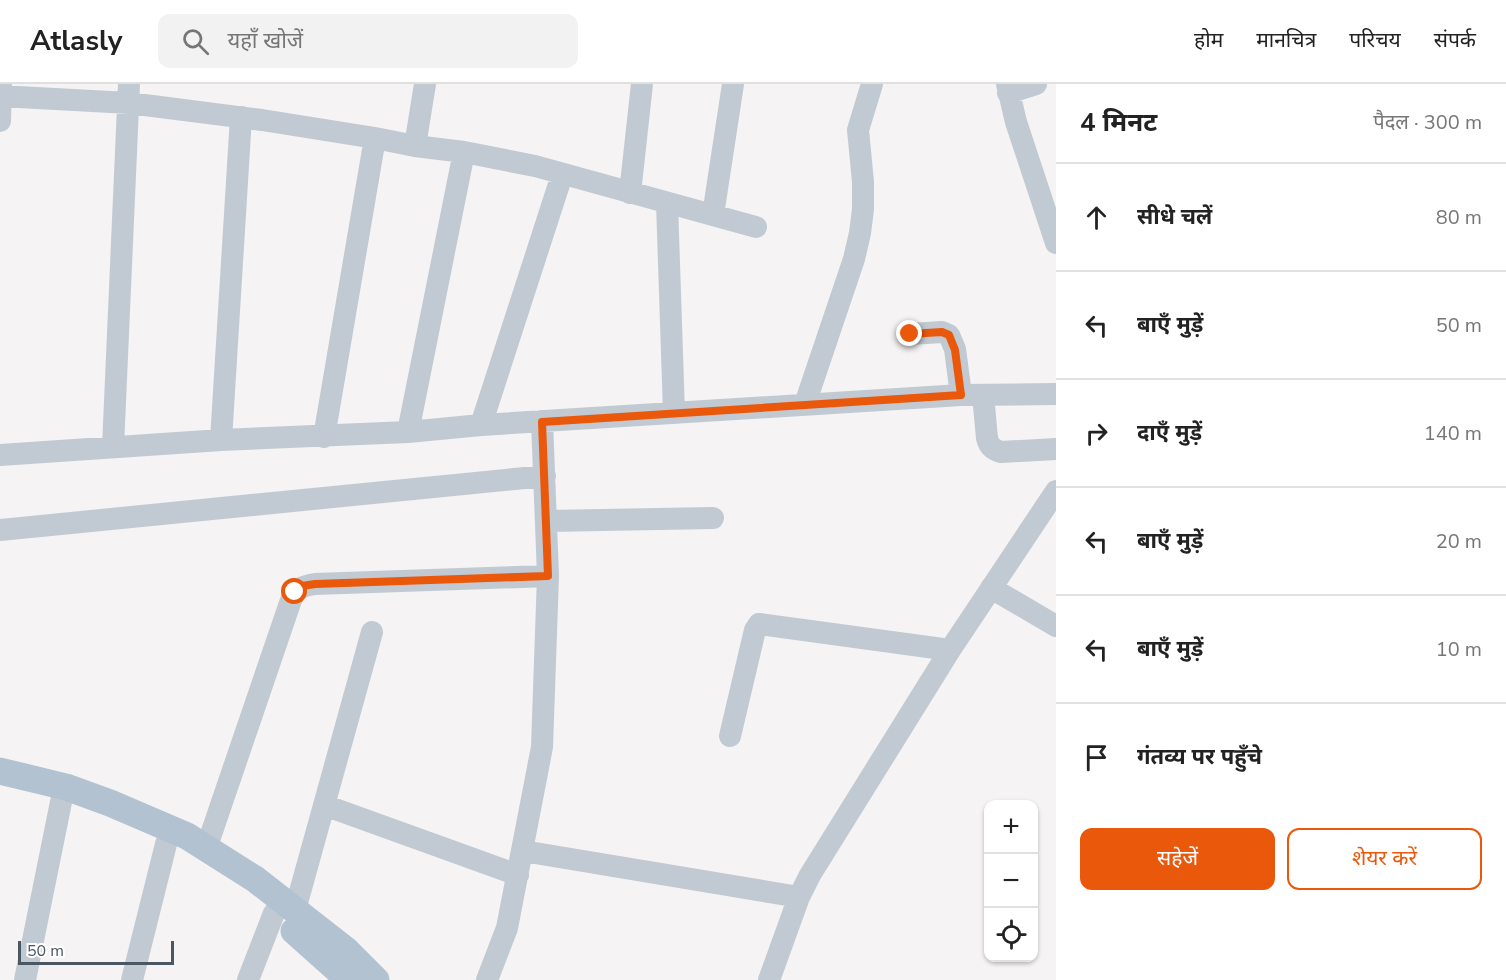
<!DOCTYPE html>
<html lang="hi">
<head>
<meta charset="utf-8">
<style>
	:root { --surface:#fff; --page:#f2f2f2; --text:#222; --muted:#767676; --line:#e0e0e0; --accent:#ea580c }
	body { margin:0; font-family:"Nunito Sans","Noto Sans Devanagari",sans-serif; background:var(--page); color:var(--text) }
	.controls { position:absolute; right:18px; bottom:18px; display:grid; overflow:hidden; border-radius:12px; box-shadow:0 2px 4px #0004 }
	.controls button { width:54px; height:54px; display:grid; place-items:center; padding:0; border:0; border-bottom:2px solid var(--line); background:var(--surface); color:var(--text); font:30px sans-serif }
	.scale { position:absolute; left:18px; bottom:15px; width:156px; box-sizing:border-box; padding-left:6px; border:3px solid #4a5661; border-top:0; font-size:16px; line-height:21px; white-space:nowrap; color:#4a5661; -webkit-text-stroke:4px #fff; paint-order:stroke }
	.stop { position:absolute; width:18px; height:18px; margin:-14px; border:4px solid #ea580c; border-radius:50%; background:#fff }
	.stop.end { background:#ea580c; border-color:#fff; box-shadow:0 2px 6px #0008 }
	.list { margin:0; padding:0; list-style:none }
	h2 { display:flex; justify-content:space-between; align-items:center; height:78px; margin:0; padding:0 24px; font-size:26px }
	h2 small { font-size:20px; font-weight:400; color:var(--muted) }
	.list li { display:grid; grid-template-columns:39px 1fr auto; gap:18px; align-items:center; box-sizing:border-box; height:108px; padding:0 24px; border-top:2px solid var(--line) }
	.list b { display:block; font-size:22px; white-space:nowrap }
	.list em { font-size:20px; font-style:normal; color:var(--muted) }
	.actions { display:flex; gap:12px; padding:18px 24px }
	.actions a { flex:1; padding:14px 0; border:2px solid var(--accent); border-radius:12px; text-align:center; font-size:21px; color:var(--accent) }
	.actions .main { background:var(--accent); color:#fff }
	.icon { flex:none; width:33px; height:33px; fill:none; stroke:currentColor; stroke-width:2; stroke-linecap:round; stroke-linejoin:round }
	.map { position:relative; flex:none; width:1056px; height:896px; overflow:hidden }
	header { display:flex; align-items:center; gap:36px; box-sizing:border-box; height:84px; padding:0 30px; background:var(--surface); border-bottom:2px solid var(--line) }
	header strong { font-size:28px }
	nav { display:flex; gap:33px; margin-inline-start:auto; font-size:21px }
	.search { width:420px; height:54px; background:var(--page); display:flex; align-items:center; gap:15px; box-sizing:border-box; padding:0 21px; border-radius:12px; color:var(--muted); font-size:22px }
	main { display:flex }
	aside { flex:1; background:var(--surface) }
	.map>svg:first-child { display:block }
</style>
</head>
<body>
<header>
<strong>Atlasly</strong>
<div class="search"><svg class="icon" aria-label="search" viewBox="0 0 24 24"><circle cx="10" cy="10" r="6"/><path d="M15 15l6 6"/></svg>यहाँ खोजें</div>
<nav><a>होम</a><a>मानचित्र</a><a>परिचय</a><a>संपर्क</a></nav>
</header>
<main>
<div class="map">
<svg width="1056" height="896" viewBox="0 0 1056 896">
	<rect width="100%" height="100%" fill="#f5f3f3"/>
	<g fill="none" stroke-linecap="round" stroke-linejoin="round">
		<path stroke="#c1cad2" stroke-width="22" d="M 1007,0 L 1016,38 L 1056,159
			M 1008,9 L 1036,0
			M 0,12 L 129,19 L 262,36 L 375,54 L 415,62 L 464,68 L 535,82 L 756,143
			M 0,37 L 1,0
			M 415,62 L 425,0
			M 630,109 L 642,0
			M 667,119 L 674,329
			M 713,131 L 733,0
			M 910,250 L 942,248 L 949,251 L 955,265 L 961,311
			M 983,311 L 987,354 C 989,362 992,365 1001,368 L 1056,365
			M 805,320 L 854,175 L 860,149 L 863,125 L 863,98 L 858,46 L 872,0
			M 481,341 L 562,91
			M 408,348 L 464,68
			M 324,353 L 375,54
			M 221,356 L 241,33
			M 113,363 L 129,0
			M 0,371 L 221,356 L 408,348 L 481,341 L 961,311 L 1056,310
			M 547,437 L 713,434
			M 0,446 L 545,392
			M 991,504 L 1056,542
			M 730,652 L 755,546 L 759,540 L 950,566
			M 324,721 L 518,791
			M 206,765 L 291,516 C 297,504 302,502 315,500 L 548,492
			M 523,767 L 799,813
			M 295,826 L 372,548
			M 25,896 L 61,718
			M 132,896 L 166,760
			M 248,896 L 274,829
			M 487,896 L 507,844 L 542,663 L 548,492 L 542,337
			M 769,896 L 799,813 L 810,791 L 950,566 L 1056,407"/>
		<path stroke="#b3c2d1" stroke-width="27" d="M 0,687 L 66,703 L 110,719 L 187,752 L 255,795 L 347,867 L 376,896
			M 294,847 L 349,896"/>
	</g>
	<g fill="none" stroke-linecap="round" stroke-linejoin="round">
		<path stroke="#ea580c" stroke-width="8" d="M 295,508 L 302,502 L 315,500 L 548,492 L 542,338 L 961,311 L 955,266 L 949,251 L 942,248 L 910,250"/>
	</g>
</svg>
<div class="controls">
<button>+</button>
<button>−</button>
<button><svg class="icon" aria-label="locate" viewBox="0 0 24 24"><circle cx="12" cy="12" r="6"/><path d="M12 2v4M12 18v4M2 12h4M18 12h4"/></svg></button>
</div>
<div class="scale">50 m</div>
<div class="stop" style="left:295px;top:508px"></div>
<div class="stop end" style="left:910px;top:250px"></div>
</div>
<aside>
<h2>4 मिनट<small>पैदल · 300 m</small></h2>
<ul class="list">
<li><svg class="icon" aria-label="ahead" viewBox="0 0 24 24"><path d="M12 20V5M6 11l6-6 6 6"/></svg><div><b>सीधे चलें</b></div><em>80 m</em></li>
<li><svg class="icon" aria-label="left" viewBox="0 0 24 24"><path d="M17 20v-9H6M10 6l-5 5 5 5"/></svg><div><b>बाएँ मुड़ें</b></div><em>50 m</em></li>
<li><svg class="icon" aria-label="right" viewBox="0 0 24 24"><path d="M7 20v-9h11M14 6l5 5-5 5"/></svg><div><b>दाएँ मुड़ें</b></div><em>140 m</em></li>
<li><svg class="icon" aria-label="left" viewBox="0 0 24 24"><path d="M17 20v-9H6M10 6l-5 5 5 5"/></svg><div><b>बाएँ मुड़ें</b></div><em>20 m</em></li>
<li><svg class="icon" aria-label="left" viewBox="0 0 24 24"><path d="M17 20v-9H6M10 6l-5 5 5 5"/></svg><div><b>बाएँ मुड़ें</b></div><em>10 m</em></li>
<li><svg class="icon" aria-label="arrive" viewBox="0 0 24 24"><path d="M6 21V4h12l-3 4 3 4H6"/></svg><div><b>गंतव्य पर पहुँचे</b></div></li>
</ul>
<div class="actions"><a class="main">सहेजें</a><a>शेयर करें</a></div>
</aside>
</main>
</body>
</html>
